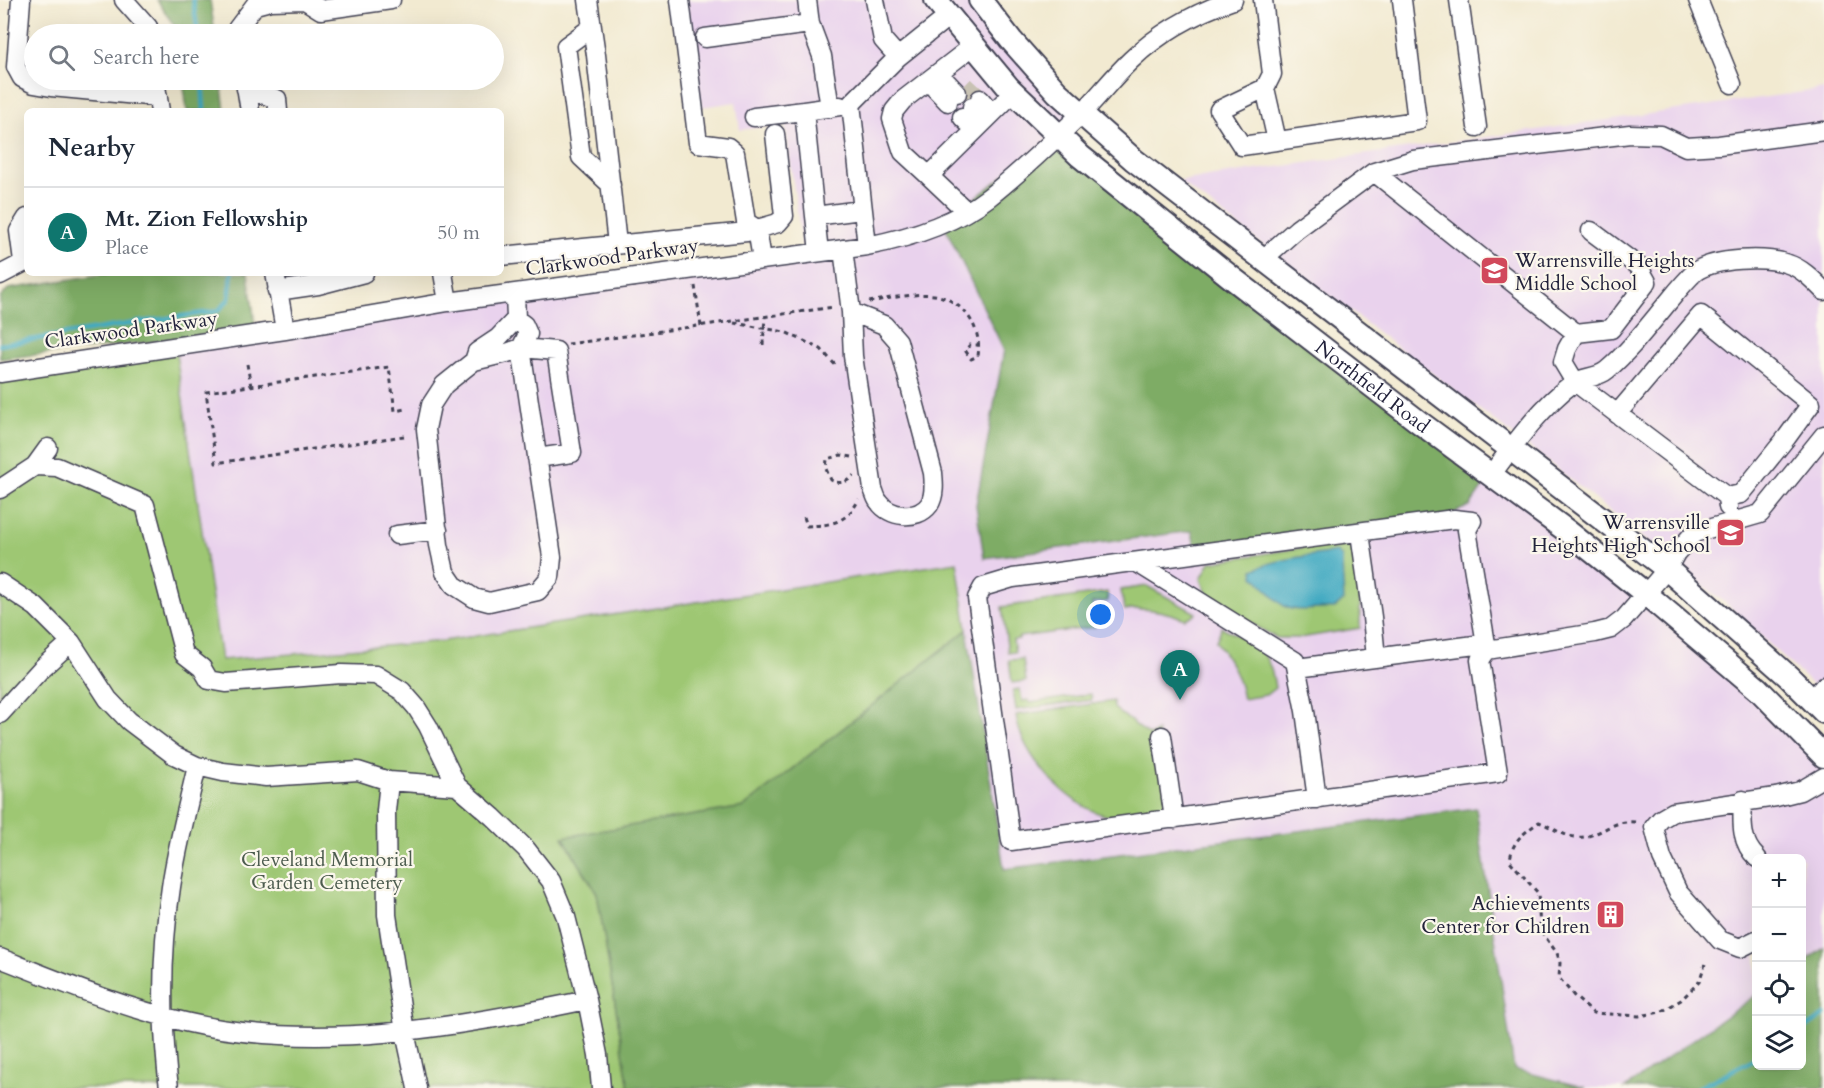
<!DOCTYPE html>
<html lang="en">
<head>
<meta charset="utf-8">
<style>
	:root { --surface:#fff; --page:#f2f2f3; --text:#1f2937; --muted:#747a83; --line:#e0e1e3; --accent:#0f766e }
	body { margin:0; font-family:Cardo,serif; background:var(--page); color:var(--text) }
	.controls { position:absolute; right:18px; bottom:18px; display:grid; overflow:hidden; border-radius:9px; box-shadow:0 6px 24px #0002 }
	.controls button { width:54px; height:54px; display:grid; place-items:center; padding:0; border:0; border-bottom:2px solid var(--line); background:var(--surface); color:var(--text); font:30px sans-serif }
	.you { position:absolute; left:1101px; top:615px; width:21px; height:21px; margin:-15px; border:4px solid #fff; border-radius:50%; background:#1a73e8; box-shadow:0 0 0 9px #1a73e833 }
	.badge { display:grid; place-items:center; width:39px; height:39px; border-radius:50%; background:var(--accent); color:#fff; font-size:20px; font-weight:700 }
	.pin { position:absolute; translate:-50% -50px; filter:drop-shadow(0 2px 3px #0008) }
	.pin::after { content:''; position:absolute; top:32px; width:21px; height:18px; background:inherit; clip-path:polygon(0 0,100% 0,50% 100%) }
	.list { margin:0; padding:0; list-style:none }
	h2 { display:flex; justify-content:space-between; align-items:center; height:78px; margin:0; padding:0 24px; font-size:26px }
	h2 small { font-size:20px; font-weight:400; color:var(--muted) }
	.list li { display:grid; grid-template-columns:39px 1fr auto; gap:18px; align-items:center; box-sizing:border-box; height:90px; padding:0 24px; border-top:2px solid var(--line) }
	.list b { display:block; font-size:22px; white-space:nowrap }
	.list p { margin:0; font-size:20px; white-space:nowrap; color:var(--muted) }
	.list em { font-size:20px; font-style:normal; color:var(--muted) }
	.icon { flex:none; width:33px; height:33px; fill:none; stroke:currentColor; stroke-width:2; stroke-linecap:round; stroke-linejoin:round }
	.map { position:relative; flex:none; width:1824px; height:1088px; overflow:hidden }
	.search { position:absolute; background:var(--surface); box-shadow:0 6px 24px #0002; left:24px; top:24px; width:480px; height:66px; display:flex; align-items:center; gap:15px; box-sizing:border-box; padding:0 21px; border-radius:33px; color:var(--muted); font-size:22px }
	.panel { position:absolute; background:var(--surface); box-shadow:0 6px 24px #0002; left:24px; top:108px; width:480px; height:168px; border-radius:9px }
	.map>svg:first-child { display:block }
</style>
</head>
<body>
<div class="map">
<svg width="1824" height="1088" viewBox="0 0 1824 1088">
	<rect width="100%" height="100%" fill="#fbf7ec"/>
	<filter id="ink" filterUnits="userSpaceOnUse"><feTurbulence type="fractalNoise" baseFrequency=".0167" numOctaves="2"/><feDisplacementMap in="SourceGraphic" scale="12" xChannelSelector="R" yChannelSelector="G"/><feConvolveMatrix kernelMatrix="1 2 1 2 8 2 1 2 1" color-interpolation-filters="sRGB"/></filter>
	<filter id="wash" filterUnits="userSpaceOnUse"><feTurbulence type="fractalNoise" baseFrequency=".008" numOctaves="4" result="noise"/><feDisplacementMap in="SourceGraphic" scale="24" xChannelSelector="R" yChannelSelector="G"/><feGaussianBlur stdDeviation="1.35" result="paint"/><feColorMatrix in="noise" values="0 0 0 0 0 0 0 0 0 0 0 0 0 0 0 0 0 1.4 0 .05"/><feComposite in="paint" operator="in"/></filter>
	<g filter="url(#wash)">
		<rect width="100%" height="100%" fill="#f2ead1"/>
		<path fill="#e9d2ed" d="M 686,0 L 980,0 L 1081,113 L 943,223 L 1004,350 L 976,505 L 984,558 L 1192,531 L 1195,547 L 1491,475 L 1824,756 L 1824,948 L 1802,964 L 1802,858 L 1756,858 L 1756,995 L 1625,1088 L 1586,1088 L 1514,1069 L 1476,808 L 1004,869 L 957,562 L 443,641 L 221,660 L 175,347 L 803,253 L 785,124 L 740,130 L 736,102 L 701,107 Z
			M 1824,89 L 1824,696 L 1729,606 L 1546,460 L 1179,181 Z"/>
		<path fill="#9ec773" stroke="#607457" stroke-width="1.5" d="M 175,347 L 221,660 L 443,641 L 957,562 L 967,630 L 744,807 L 563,837 L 597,893 L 629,1088 L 0,1088 L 0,373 Z
			M 1346,541 L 1354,546 L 1360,599 L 1360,628 L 1300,638 L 1277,638 L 1215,603 L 1208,596 L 1201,579 L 1210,562 Z
			M 1147,586 L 1196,613 L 1195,615 L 1185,619 C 1165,611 1146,607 1124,610 L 1121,590 Z
			M 1107,592 L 1108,601 L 1092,603 L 1095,627 L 1019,637 L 1019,639 L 1013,640 L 1015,652 L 1008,653 L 1002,607 Z
			M 1222,627 C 1255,645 1270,648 1275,688 L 1266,695 L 1243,699 C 1239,676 1229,660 1216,641 Z
			M 1023,659 L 1026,681 L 1012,683 L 1009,660 Z
			M 1020,689 L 1022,701 L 1029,700 L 1030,703 L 1091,694 L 1092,700 L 1016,710 L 1013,690 Z
			M 1113,701 L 1114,708 L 1150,736 L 1157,731 L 1168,809 C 1149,814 1124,821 1104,815 C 1067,805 1020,754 1016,715 Z"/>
		<path fill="#7eac65" stroke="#506750" stroke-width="1.5" d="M 157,0 L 210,0 L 215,34 L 176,34 L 175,27 Z
			M 183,80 L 221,80 L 225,111 L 187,111 Z
			M 1057,135 L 1491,475 L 1470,506 L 1446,516 L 1195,548 L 1192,531 L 984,558 L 976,505 L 1004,350 L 943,223 Z
			M 111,273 L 248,273 L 256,330 L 0,359 L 0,298 L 8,289 Z
			M 967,630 L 1004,869 L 1476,808 L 1514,1069 L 1586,1088 L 629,1088 L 597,893 L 563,837 L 744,807 Z
			M 1824,948 L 1824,1088 L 1625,1088 L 1756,995 L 1756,1066 L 1802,1066 L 1802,964 Z"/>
		<path fill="#41a9c1" stroke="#32667e" stroke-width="1.5" d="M 1337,552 L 1342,557 L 1342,562 L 1344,600 L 1334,609 C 1320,607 1298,613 1286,607 C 1276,602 1263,584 1254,576 L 1253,570 C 1277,558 1310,556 1337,552 Z"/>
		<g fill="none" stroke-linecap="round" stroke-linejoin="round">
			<path stroke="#41a9c1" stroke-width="4.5" d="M 193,0 L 198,34
				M 202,80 L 204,111
				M 0,345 L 141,322 L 218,311 L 229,299 L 232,273
				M 1802,1030 L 1824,1015
				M 1698,1088 L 1756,1058"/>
		</g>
	</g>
	<g filter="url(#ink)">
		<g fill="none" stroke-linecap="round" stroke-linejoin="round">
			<path stroke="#c8c2b3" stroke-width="18" stroke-dasharray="18 9" stroke-linecap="butt" d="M 965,85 L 980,99"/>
			<defs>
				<path id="minor" d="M 21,0 L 16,67 L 22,78 L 34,84 L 51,87 L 158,97
					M 124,0 L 148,27 L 149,34
					M 588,0 L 596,55 L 617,244
					M 680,0 L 698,143 L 728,147 L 735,153 L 746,222 L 757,229 L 778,223 L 784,216 L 775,134
					M 807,0 L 810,24
					M 875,0 L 883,40 L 898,57
					M 1263,0 L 1272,74 L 1265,88 L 1219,110 L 1242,146 L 1417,121 L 1402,0
					M 1459,0 L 1477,127
					M 1698,0 L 1732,84
					M 592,27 L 566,46 L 581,157 L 611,185
					M 238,34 L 237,29 L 255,5 L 270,1 L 305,0 L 321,10 L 391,0
					M 705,38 L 810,24 L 822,56 L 830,108
					M 938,73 L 957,93
					M 155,80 L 160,111
					M 245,80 L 250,111
					M 928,81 L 948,102
					M 1265,88 L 1277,141
					M 246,89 L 277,99 L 278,111
					M 980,99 L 985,105 L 977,113 L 984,122
					M 754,117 L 804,111
					M 962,117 L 968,123 L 977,113 L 972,107
					M 1374,172 L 1576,333 L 1611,329 L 1647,282 L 1638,266 L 1591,231
					M 929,176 L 903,152 L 892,119 L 894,111 L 903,100 L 973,46
					M 966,211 L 929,176 L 1013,93
					M 815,216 L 804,111 L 840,106
					M 867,246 L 851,104 L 898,57 L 949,16
					M 843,249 L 851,312 L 853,356 L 873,489 C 875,493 876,499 879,502 C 889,517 917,521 929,505 C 935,496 934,483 933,473 L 898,341 L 884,325 L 851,312
					M 819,252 L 815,216 L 861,210
					M 501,256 L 747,232 L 757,229 L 762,259
					M 1262,260 L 1297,229 L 1374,172 L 1413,160 L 1630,134 L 1661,135 L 1686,147 L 1719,145 L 1824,131
					M 23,261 L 19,231 L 27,218
					M 275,273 L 285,330
					M 443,273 L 448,302
					M 0,275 L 27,261
					M 277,291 L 318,285 L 364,273
					M 515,293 L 516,319 L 498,338 L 477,352 L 474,361 L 507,353 L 521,348 L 528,334 L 524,325 L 516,319
					M 1576,333 L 1567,349 L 1563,362 L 1575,382 L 1727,497 L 1728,507
					M 474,361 L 444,385 L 431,405 L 426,429 L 439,545 L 445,572 L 454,585 L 474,598 L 489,602 L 538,591 L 550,577 L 552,557 L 521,348 L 556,351 L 572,453 L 537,458
					M 0,373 L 285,330 L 448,302 L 867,246 C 909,238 954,224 989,197 C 1021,172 1052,142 1081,114 C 1098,97 1113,77 1131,60 C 1159,33 1195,13 1233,0
					M 1617,414 L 1701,315 L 1811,404 L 1787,437 L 1741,494 L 1727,497
					M 35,466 L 57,467 L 145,505 L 184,654 L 202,668 L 209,680 L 226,683 L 341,674 L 376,675 L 402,691 L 416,707 L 428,726 L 457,786
					M 1491,475 C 1515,443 1541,407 1573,383 C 1583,377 1598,378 1607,370 C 1629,351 1646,329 1665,306 C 1674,295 1684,282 1695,272 C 1714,258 1766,256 1788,264 C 1802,268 1814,281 1824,291
					M 0,489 L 35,466 L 48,448
					M 1360,533 L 1372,617 L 1376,658
					M 397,535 L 438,530
					M 1136,562 L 1295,661 L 1305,711 L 1317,799
					M 0,583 L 36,607 L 71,642 L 108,699 L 129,721 L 174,755 L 197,766 L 223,772 L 266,777 L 358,771 L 389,781 L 457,786 L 493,817 L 526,849 L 551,881 L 566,917 L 587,1000 L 598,1055 L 601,1088
					M 1297,668 L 1475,645 L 1487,650 L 1480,660 L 1498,773 L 1011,841 L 977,598 L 983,587 L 1013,578 L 1454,519 L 1472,521 L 1467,530 L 1487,650 L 1595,633 L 1611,629 L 1624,619 L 1667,569 L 1676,553 L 1694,533 L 1760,514 L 1824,435
					M 1812,700 L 1824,686
					M 0,714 L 41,669 L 71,642
					M 1162,736 L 1174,819
					M 389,781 L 386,811 L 387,915 L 405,1032 L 417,1088
					M 1743,800 C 1742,822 1740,842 1757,858
					M 1756,940 L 1740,948 L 1720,940 L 1678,892 L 1662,858 L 1654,827 L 1661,819 L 1673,812 L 1776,797 L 1800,791 L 1824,777
					M 0,958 C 61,982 121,1007 185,1022 C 316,1053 458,1027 587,1000
					M 169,1088 C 161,1022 161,952 171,887 C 177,846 188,806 197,766"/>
				<g id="major">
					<path id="s1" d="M 936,0 L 1009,88 L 1080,156 L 1232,278 L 1419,422 L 1567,531 L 1646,594 L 1758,689 L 1824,756"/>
					<path d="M 980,0 L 1011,40 L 1057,92 L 1134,160 L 1667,569 L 1789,677 L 1824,712"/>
				</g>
			</defs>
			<use href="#minor" stroke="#414052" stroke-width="21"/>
			<use href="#major" stroke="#414052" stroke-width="26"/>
			<path stroke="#414052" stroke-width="3" stroke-dasharray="4.5 4.5" stroke-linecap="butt" d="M 695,286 L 701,326
				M 869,302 C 887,299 922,291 939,296 C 966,304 982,329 978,356 L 971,359 L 965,350 L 970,345 L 980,345
				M 734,323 L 785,332 L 821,349 L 837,367
				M 568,344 L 834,307
				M 763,345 L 765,317
				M 247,364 L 251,386
				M 404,436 L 216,463 L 206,392 L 389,367 L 395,411 L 405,409
				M 852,457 L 841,455 L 827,459 L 826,469 L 831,480 C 841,485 847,482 854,475
				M 804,517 L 807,526 C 832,525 847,523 859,499
				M 1635,822 C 1610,819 1597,840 1575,837 C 1563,836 1550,826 1539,822 C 1523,834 1512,840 1510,861 L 1538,893 L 1540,930 L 1557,953 L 1560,963 L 1559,978 L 1574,996 L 1593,1013 L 1639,1016 L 1661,1012 L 1681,1000 L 1699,982 L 1705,964"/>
			<use href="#minor" stroke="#fff" stroke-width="18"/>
			<use href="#major" stroke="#fff" stroke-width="22"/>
		</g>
	</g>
	<defs>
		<symbol id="school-square" viewBox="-11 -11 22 22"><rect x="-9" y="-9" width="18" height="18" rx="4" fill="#d1495b" stroke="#fbf7ec"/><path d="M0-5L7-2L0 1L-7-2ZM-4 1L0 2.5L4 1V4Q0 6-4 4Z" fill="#fff"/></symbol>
		<symbol id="building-square" viewBox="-11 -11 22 22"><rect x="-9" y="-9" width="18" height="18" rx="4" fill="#d1495b" stroke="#fbf7ec"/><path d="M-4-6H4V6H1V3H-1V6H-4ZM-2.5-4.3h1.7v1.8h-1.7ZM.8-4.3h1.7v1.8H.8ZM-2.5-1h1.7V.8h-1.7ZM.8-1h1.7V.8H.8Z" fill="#fff"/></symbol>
	</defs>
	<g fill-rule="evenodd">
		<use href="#school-square" x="1478" y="254" width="33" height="33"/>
		<use href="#school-square" x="1714" y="516" width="33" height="33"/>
		<use href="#building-square" x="1594" y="898" width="33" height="33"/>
	</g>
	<g text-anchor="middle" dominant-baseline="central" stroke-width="4.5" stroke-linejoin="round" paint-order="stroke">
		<g font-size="20" fill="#22223b" stroke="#fbf7ec">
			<text transform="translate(612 257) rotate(-8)">Clarkwood Parkway</text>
			<text transform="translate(131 330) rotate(-8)">Clarkwood Parkway</text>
			<text stroke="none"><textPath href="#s1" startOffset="585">Northfield Road</textPath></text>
		</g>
		<g font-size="20" fill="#22223b" stroke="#fbf7ec" text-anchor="end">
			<text x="1515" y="260" text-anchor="start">Warrensville Heights<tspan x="1515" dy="23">Middle School</tspan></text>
			<text x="1710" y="522">Warrensville<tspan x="1710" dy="23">Heights High School</tspan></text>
			<text x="1590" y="903">Achievements<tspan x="1590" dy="23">Center for Children</tspan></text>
		</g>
		<g font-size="20" fill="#4d5c4f" stroke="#fbf7ec">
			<text x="327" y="859">Cleveland Memorial<tspan x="327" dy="23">Garden Cemetery</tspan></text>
		</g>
	</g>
</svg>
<div class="controls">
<button>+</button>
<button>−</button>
<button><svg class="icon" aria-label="locate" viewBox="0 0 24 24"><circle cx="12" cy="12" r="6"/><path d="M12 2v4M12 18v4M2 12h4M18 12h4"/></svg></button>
<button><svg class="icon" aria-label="layers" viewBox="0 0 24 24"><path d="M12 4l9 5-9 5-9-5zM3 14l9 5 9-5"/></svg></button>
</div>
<div class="you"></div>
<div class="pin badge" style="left:1180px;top:700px">A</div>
<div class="search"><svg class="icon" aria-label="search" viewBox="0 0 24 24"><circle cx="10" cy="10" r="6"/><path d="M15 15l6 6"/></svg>Search here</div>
<section class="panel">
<h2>Nearby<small></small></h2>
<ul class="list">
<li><span class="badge">A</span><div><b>Mt. Zion Fellowship</b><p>Place</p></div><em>50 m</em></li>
</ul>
</section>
</div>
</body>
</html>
